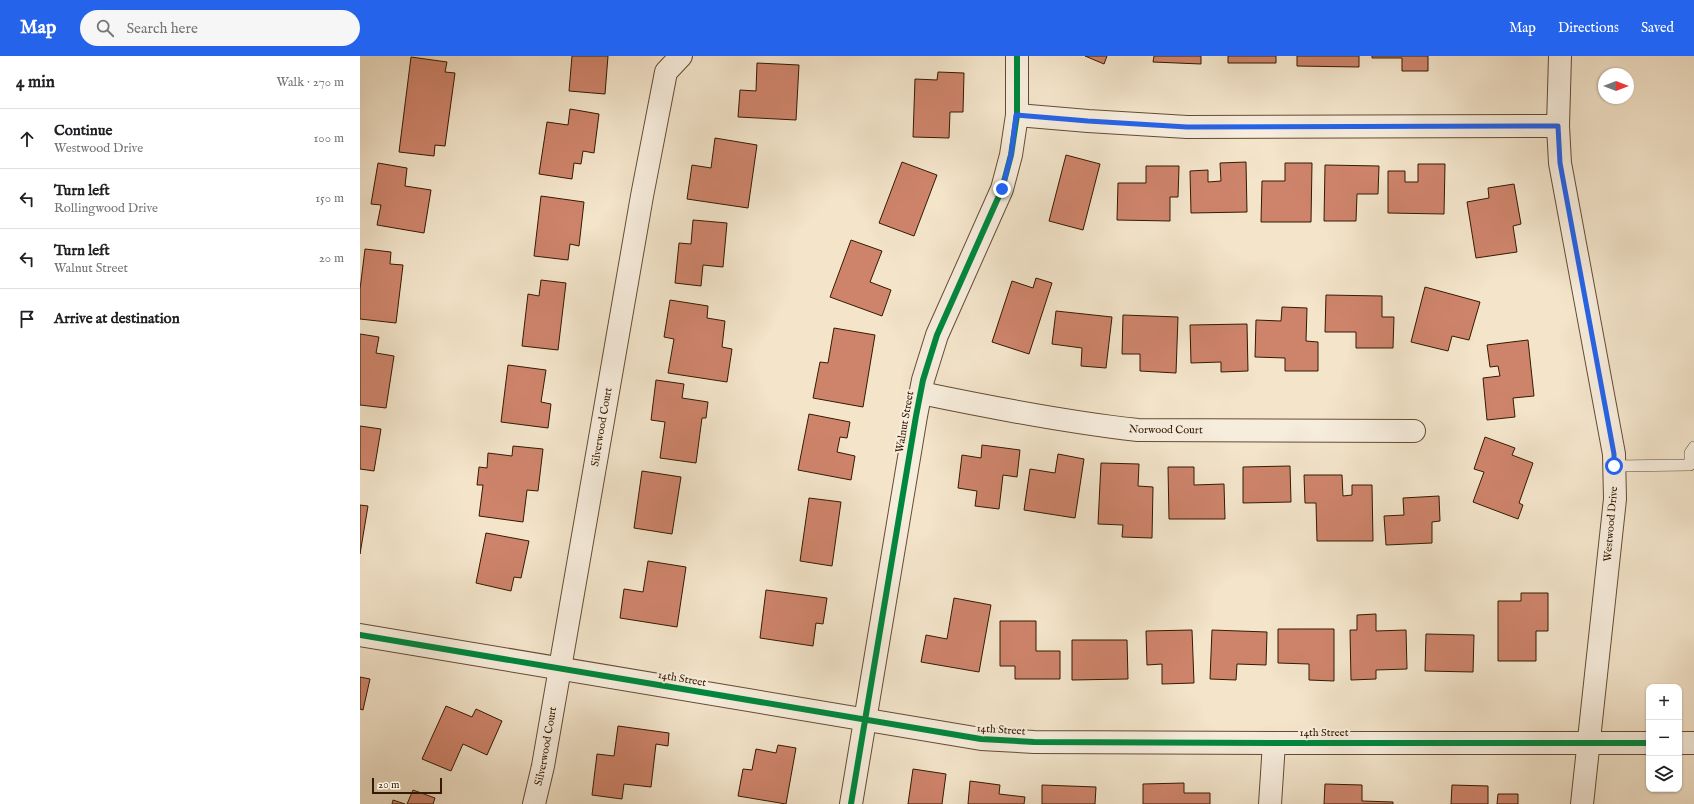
<!DOCTYPE html>
<html lang="en">
<head>
<meta charset="utf-8">
<style>
	:root { --surface:#fff; --page:#f6f6f6; --text:#202124; --muted:#757577; --line:#e0e0e0; --accent:#2563eb }
	body { margin:0; font-family:"IM FELL English",serif; background:var(--page); color:var(--text) }
	.controls { position:absolute; right:12px; bottom:12px; display:grid; overflow:hidden; border-radius:8px; box-shadow:0 1px 3px #0004 }
	.controls button { width:36px; height:36px; display:grid; place-items:center; padding:0; border:0; border-bottom:1px solid var(--line); background:var(--surface); color:var(--text); font:20px sans-serif }
	.compass { position:absolute; left:1238px; top:12px; width:36px; height:36px; border-radius:50%; background:var(--surface); box-shadow:0 1px 3px #0004; rotate:90deg }
	.scale { position:absolute; left:12px; bottom:10px; width:70px; box-sizing:border-box; padding-left:4px; border:2px solid #341a00; border-top:0; font-size:11px; line-height:14px; white-space:nowrap; color:#341a00; -webkit-text-stroke:3px #f7eddd; paint-order:stroke }
	.stop { position:absolute; width:12px; height:12px; margin:-9px; border:3px solid #2563eb; border-radius:50%; background:#fff }
	.stop.end { background:#2563eb; border-color:#fff; box-shadow:0 1px 4px #0008 }
	.list { margin:0; padding:0; list-style:none }
	h2 { display:flex; justify-content:space-between; align-items:center; height:52px; margin:0; padding:0 16px; font-size:17px }
	h2 small { font-size:13px; font-weight:400; color:var(--muted) }
	.list li { display:grid; grid-template-columns:26px 1fr auto; gap:12px; align-items:center; box-sizing:border-box; height:60px; padding:0 16px; border-top:1px solid var(--line) }
	.list b { display:block; font-size:15px; white-space:nowrap }
	.list p { margin:0; font-size:13px; white-space:nowrap; color:var(--muted) }
	.list em { font-size:13px; font-style:normal; color:var(--muted) }
	.icon { flex:none; width:22px; height:22px; fill:none; stroke:currentColor; stroke-width:2; stroke-linecap:round; stroke-linejoin:round }
	.map { position:relative; flex:none; width:1334px; height:748px; overflow:hidden }
	header { display:flex; align-items:center; gap:24px; box-sizing:border-box; height:56px; padding:0 20px; background:var(--accent); color:#fff }
	header strong { font-size:19px }
	nav { display:flex; gap:22px; margin-inline-start:auto; font-size:14px }
	.search { width:280px; height:36px; background:var(--page); display:flex; align-items:center; gap:10px; box-sizing:border-box; padding:0 14px; border-radius:22px; color:var(--muted); font-size:15px }
	main { display:flex }
	aside { flex:1; background:var(--surface) }
	.map>svg:first-child { display:block }
</style>
</head>
<body>
<header>
<strong>Map</strong>
<div class="search"><svg class="icon" aria-label="search" viewBox="0 0 24 24"><circle cx="10" cy="10" r="6"/><path d="M15 15l6 6"/></svg>Search here</div>
<nav><a>Map</a><a>Directions</a><a>Saved</a></nav>
</header>
<main>
<aside>
<h2>4 min<small>Walk · 270 m</small></h2>
<ul class="list">
<li><svg class="icon" aria-label="ahead" viewBox="0 0 24 24"><path d="M12 20V5M6 11l6-6 6 6"/></svg><div><b>Continue</b><p>Westwood Drive</p></div><em>100 m</em></li>
<li><svg class="icon" aria-label="left" viewBox="0 0 24 24"><path d="M17 20v-9H6M10 6l-5 5 5 5"/></svg><div><b>Turn left</b><p>Rollingwood Drive</p></div><em>150 m</em></li>
<li><svg class="icon" aria-label="left" viewBox="0 0 24 24"><path d="M17 20v-9H6M10 6l-5 5 5 5"/></svg><div><b>Turn left</b><p>Walnut Street</p></div><em>20 m</em></li>
<li><svg class="icon" aria-label="arrive" viewBox="0 0 24 24"><path d="M6 21V4h12l-3 4 3 4H6"/></svg><div><b>Arrive at destination</b></div></li>
</ul>
</aside>
<div class="map">
<svg width="1334" height="748" viewBox="0 0 1334 748">
	<rect width="100%" height="100%" fill="#f3e4ca"/>
	<filter id="stains"><feTurbulence type="fractalNoise" baseFrequency=".005" numOctaves="4"/><feColorMatrix values="0 0 0 0 .2 0 0 0 0 .09 0 0 0 0 .02 0 0 0 .5 -.17"/></filter>
	<radialGradient id="worn" r=".72"><stop offset=".6" stop-color="#630" stop-opacity="0"/><stop offset="1" stop-color="#630" stop-opacity=".3"/></radialGradient>
	<path fill="#ce846b" stroke="#341a00" d="M 212,0 L 248,0 L 245,38 L 209,35 Z
		M 725,0 L 747,0 L 744,8 Z
		M 794,0 L 841,0 L 841,8 L 793,6 Z
		M 868,0 L 916,0 L 916,7 L 868,7 Z
		M 937,0 L 999,0 L 999,11 L 937,10 Z
		M 1012,0 L 1068,0 L 1068,15 L 1042,15 L 1042,2 L 1012,2 Z
		M 51,1 L 87,6 L 85,16 L 95,17 L 85,90 L 75,89 L 74,100 L 39,96 Z
		M 397,7 L 439,9 L 436,64 L 378,61 L 380,34 L 396,35 Z
		M 578,16 L 604,17 L 603,56 L 590,56 L 589,82 L 553,81 L 555,23 L 577,24 Z
		M 210,53 L 239,58 L 234,97 L 223,95 L 221,108 L 214,107 L 212,123 L 179,118 L 187,66 L 208,69 Z
		M 355,82 L 397,89 L 388,152 L 327,143 L 332,109 L 351,112 Z
		M 706,99 L 740,108 L 723,174 L 689,165 Z
		M 542,106 L 577,119 L 554,180 L 519,167 Z
		M 886,106 L 887,156 L 831,157 L 830,115 L 848,114 L 848,126 L 861,125 L 860,107 Z
		M 18,107 L 47,112 L 45,130 L 71,134 L 64,177 L 17,169 L 21,149 L 11,148 Z
		M 925,107 L 952,107 L 951,166 L 901,166 L 902,125 L 925,125 Z
		M 1058,108 L 1085,108 L 1084,158 L 1028,157 L 1028,115 L 1045,115 L 1045,126 L 1058,126 Z
		M 965,109 L 1019,110 L 1018,138 L 997,138 L 996,165 L 964,165 Z
		M 786,110 L 819,110 L 818,141 L 810,141 L 810,165 L 757,164 L 758,127 L 786,127 Z
		M 1154,128 L 1161,168 L 1153,170 L 1157,196 L 1116,202 L 1107,146 L 1129,142 L 1128,132 Z
		M 181,140 L 224,146 L 219,190 L 210,188 L 208,204 L 174,200 Z
		M 333,164 L 367,167 L 363,211 L 343,209 L 341,230 L 315,227 L 319,187 L 331,188 Z
		M 491,184 L 522,195 L 510,226 L 531,234 L 522,260 L 470,241 Z
		M 5,193 L 31,196 L 30,208 L 43,209 L 36,267 L 0,263 L 0,233 Z
		M 676,222 L 692,227 L 669,298 L 632,286 L 652,225 L 673,232 Z
		M 181,224 L 206,227 L 198,294 L 162,290 L 168,238 L 179,240 Z
		M 1065,231 L 1120,246 L 1109,284 L 1092,280 L 1088,295 L 1051,286 Z
		M 966,239 L 1022,240 L 1022,261 L 1034,261 L 1033,292 L 996,292 L 996,276 L 965,276 Z
		M 310,244 L 348,250 L 347,262 L 365,265 L 362,291 L 372,293 L 367,326 L 308,317 L 314,283 L 304,281 Z
		M 922,251 L 947,252 L 946,285 L 958,286 L 958,315 L 925,315 L 925,302 L 895,301 L 896,264 L 921,265 Z
		M 696,255 L 752,261 L 746,312 L 721,310 L 722,292 L 692,288 Z
		M 763,259 L 818,261 L 816,317 L 780,315 L 780,298 L 762,298 Z
		M 887,268 L 888,315 L 861,316 L 861,306 L 831,307 L 830,269 Z
		M 474,272 L 515,279 L 503,351 L 453,342 L 460,306 L 468,307 Z
		M 0,278 L 19,281 L 16,297 L 34,300 L 26,352 L 0,349 Z
		M 1168,284 L 1174,340 L 1153,342 L 1155,361 L 1127,364 L 1123,322 L 1140,320 L 1138,310 L 1130,311 L 1127,289 Z
		M 148,309 L 186,314 L 181,346 L 191,348 L 188,372 L 141,366 Z
		M 296,324 L 324,328 L 322,342 L 348,346 L 346,362 L 342,362 L 336,407 L 300,402 L 305,366 L 291,364 Z
		M 449,358 L 490,366 L 487,382 L 480,381 L 477,396 L 495,400 L 491,424 L 438,414 Z
		M 0,370 L 21,373 L 14,415 L 0,413 Z
		M 1125,381 L 1155,392 L 1152,399 L 1173,407 L 1159,447 L 1163,449 L 1158,463 L 1113,446 L 1124,416 L 1114,413 Z
		M 622,389 L 660,394 L 657,421 L 643,419 L 639,453 L 615,450 L 617,435 L 598,432 L 602,399 L 621,402 Z
		M 153,390 L 183,393 L 178,435 L 167,434 L 163,466 L 119,460 L 123,429 L 117,429 L 119,411 L 127,412 L 128,397 L 152,400 Z
		M 698,398 L 724,403 L 715,462 L 664,454 L 670,413 L 695,417 Z
		M 741,407 L 779,408 L 778,430 L 793,431 L 792,482 L 762,481 L 763,469 L 738,468 Z
		M 930,410 L 931,446 L 883,447 L 883,411 Z
		M 808,411 L 834,411 L 834,429 L 864,428 L 865,463 L 809,463 Z
		M 282,415 L 321,421 L 312,478 L 274,472 Z
		M 944,419 L 982,419 L 983,440 L 992,439 L 992,429 L 1012,429 L 1013,485 L 957,485 L 956,447 L 945,447 Z
		M 1079,440 L 1080,465 L 1072,466 L 1072,487 L 1026,489 L 1024,460 L 1044,459 L 1043,442 Z
		M 449,442 L 481,446 L 472,510 L 440,505 Z
		M 0,449 L 8,450 L 0,498 Z
		M 126,477 L 169,485 L 161,522 L 154,521 L 151,535 L 116,527 Z
		M 288,505 L 326,511 L 317,571 L 260,562 L 264,533 L 283,536 Z
		M 406,534 L 467,542 L 463,568 L 456,567 L 453,590 L 400,582 Z
		M 1161,537 L 1188,537 L 1188,575 L 1176,575 L 1176,605 L 1138,605 L 1138,545 L 1161,545 Z
		M 594,542 L 631,549 L 619,616 L 561,606 L 566,579 L 587,583 Z
		M 1016,558 L 1016,575 L 1046,574 L 1047,613 L 1016,614 L 1016,623 L 991,624 L 990,574 L 997,574 L 997,559 Z
		M 640,565 L 676,565 L 676,595 L 700,595 L 700,623 L 655,623 L 655,610 L 640,610 Z
		M 918,573 L 974,573 L 974,625 L 949,624 L 949,608 L 918,607 Z
		M 832,574 L 834,627 L 802,628 L 802,608 L 787,609 L 786,575 Z
		M 852,574 L 907,576 L 906,609 L 877,608 L 876,624 L 850,623 Z
		M 1066,578 L 1114,579 L 1113,616 L 1065,615 Z
		M 712,584 L 767,584 L 768,623 L 712,624 Z
		M 0,621 L 10,623 L 3,654 L 0,653 Z
		M 86,650 L 112,661 L 116,653 L 142,665 L 127,699 L 103,688 L 91,715 L 62,703 Z
		M 258,670 L 309,677 L 308,690 L 296,688 L 291,731 L 264,728 L 262,743 L 232,739 L 237,698 L 254,700 Z
		M 418,689 L 436,692 L 426,748 L 378,740 L 383,713 L 392,714 L 396,693 L 416,697 Z
		M 553,713 L 586,718 L 582,748 L 548,748 Z
		M 610,725 L 640,729 L 639,738 L 665,741 L 664,748 L 608,748 Z
		M 824,727 L 824,737 L 850,737 L 850,748 L 783,748 L 783,728 Z
		M 965,728 L 1002,729 L 1002,745 L 1033,746 L 1033,748 L 964,748 Z
		M 682,729 L 736,731 L 735,748 L 682,748 Z
		M 1092,729 L 1128,730 L 1128,748 L 1091,748 Z
		M 53,734 L 75,742 L 73,748 L 47,748 Z
		M 1138,738 L 1158,738 L 1158,748 L 1137,748 Z
		M 33,744 L 45,748 L 32,748 Z"/>
	<g fill="none" stroke-linecap="round" stroke-linejoin="round">
		<defs>
			<path id="service" d="M 1254,410 L 1330,409 L 1330,397 L 1334,391"/>
			<g id="minor">
				<path d="M 1200,0 L 1198,70 L 1200,107 L 1254,398 L 1255,443 L 1222,748"/>
				<path d="M 657,59 L 728,65 L 827,71 L 1198,70"/>
				<path id="s1" d="M 561,337 C 633,352 705,366 778,374 L 1054,375"/>
				<path d="M 0,579 L 621,683 L 674,686 L 914,687 L 1289,687"/>
				<path d="M 1319,687 L 1334,687"/>
				<path id="s2" d="M 174,748 L 183,710 L 282,140 L 306,16 L 321,0"/>
				<path d="M 910,748 L 914,687"/>
			</g>
			<path id="tertiary" d="M 491,748 L 556,360 L 563,324 L 577,279 L 642,133 L 651,99 L 657,59 L 657,0"/>
		</defs>
		<use href="#service" stroke="#644c32" stroke-width="12"/>
		<use href="#minor" stroke="#644c32" stroke-width="24"/>
		<use href="#tertiary" stroke="#644c32" stroke-width="24"/>
		<use href="#service" stroke="#f7eddd" stroke-width="11"/>
		<use href="#minor" stroke="#f7eddd" stroke-width="22"/>
		<use href="#tertiary" stroke="#f7eddd" stroke-width="22"/>
		<defs>
			<path id="cycleway" d="M 0,579 L 621,683 L 674,686 L 914,687 L 1289,687
				M 491,748 L 556,360 L 563,324 L 577,279 L 642,133 L 651,99 L 657,59 L 657,0"/>
		</defs>
		<use href="#cycleway" stroke="#f7eddd" stroke-width="8"/>
		<use href="#cycleway" stroke="#00873e" stroke-width="6"/>
	</g>
	<g fill="none" stroke-linecap="round" stroke-linejoin="round">
		<path stroke="#2563eb" stroke-width="5" d="M 642,133 L 651,99 L 656,59 L 728,65 L 827,71 L 1198,70 L 1200,107 L 1254,398 L 1254,410"/>
	</g>
	<g text-anchor="middle" dominant-baseline="central" stroke-width="4" stroke-linejoin="round" paint-order="stroke">
		<g font-size="11" fill="#341a00" stroke="#f7eddd">
			<text transform="translate(545 366) rotate(-80)">Walnut Street</text>
			<text stroke="none"><textPath href="#s2" startOffset="383">Silverwood Court</textPath></text>
			<text stroke="none"><textPath href="#s1" startOffset="248">Norwood Court</textPath></text>
			<text transform="translate(1251 468) rotate(-85)">Westwood Drive</text>
			<text transform="translate(322 623) rotate(10)">14th Street</text>
			<text transform="translate(641 674) rotate(4)">14th Street</text>
			<text x="964" y="677">14th Street</text>
			<text stroke="none"><textPath href="#s2" startOffset="59">Silverwood Court</textPath></text>
		</g>
	</g>
	<rect width="100%" height="100%" filter="url(#stains)"/>
	<rect width="100%" height="100%" fill="url(#worn)"/>
</svg>
<div class="controls">
<button>+</button>
<button>−</button>
<button><svg class="icon" aria-label="layers" viewBox="0 0 24 24"><path d="M12 4l9 5-9 5-9-5zM3 14l9 5 9-5"/></svg></button>
</div>
<svg class="compass" viewBox="-18 -18 36 36"><path d="M0-13l5 13h-10z" fill="#e53935"/><path d="M0 13l5-13h-10z" fill="#757577"/></svg>
<div class="scale">20 m</div>
<div class="stop" style="left:1254px;top:410px"></div>
<div class="stop end" style="left:642px;top:133px"></div>
</div>
</main>
</body>
</html>
